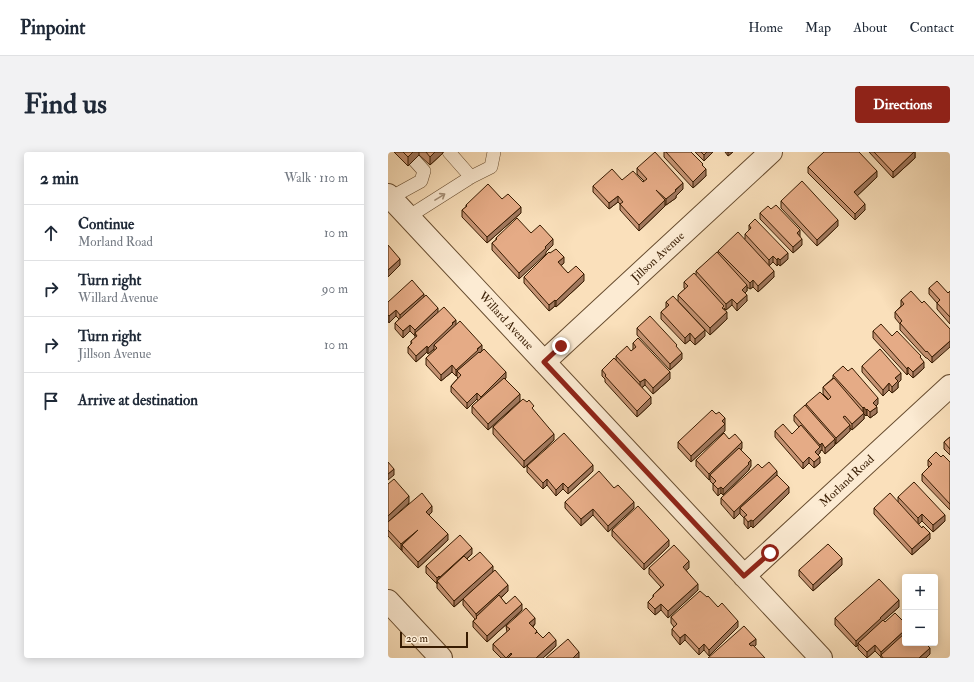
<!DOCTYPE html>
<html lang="en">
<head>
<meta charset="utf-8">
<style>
	:root { --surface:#fff; --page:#f2f2f3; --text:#1f2937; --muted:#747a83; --line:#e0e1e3; --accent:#8f2418 }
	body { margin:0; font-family:"IM FELL Double Pica",serif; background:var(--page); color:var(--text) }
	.controls { position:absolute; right:12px; bottom:12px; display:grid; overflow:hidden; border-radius:4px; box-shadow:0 2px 10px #0003 }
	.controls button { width:36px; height:36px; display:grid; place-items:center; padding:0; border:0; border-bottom:1px solid var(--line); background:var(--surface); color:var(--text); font:20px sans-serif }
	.scale { position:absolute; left:12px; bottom:10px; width:68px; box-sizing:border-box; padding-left:4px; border:2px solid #381c02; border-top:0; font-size:11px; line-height:14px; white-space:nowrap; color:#381c02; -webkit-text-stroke:3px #fcebd3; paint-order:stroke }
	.stop { position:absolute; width:12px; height:12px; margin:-9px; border:3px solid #8f2418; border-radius:50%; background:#fff }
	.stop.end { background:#8f2418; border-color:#fff; box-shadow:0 1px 4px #0008 }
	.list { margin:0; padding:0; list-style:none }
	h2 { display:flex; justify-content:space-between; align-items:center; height:52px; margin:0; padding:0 16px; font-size:17px }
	h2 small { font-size:13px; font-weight:400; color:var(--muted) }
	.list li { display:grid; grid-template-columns:26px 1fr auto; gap:12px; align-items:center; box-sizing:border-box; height:56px; padding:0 16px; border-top:1px solid var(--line) }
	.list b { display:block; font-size:15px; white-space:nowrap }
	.list p { margin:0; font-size:13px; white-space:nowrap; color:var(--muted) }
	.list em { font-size:13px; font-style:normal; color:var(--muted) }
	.icon { flex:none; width:22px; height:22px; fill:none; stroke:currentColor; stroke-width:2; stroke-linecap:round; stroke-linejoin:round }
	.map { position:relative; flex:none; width:562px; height:506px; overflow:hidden; border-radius:4px }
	header { display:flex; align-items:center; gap:24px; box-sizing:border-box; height:56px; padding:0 20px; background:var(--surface); border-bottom:1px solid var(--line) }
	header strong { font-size:19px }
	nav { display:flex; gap:22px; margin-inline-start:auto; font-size:14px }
	.intro { display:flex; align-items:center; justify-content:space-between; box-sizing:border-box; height:96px; padding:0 24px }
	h1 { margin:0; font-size:28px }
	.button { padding:10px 18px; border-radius:4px; background:var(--accent); color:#fff; font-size:14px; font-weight:700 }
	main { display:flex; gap:24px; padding:0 24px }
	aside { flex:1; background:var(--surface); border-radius:4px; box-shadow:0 2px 10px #0003 }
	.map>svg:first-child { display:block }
</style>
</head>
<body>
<header>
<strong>Pinpoint</strong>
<nav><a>Home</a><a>Map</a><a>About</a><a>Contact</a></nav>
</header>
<div class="intro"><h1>Find us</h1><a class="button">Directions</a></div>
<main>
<aside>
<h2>2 min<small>Walk · 110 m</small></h2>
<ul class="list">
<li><svg class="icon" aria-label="ahead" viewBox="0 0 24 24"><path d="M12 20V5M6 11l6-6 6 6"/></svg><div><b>Continue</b><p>Morland Road</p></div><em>10 m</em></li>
<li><svg class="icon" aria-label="right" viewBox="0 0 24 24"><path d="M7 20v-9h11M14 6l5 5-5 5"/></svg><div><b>Turn right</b><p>Willard Avenue</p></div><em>90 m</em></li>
<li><svg class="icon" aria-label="right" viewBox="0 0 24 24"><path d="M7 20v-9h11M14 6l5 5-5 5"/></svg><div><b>Turn right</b><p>Jillson Avenue</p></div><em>10 m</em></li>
<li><svg class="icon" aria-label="arrive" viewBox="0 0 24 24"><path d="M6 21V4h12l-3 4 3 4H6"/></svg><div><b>Arrive at destination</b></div></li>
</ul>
</aside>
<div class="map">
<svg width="562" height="506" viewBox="0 0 562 506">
	<rect width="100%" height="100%" fill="#fae0bb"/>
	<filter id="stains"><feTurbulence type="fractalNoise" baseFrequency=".005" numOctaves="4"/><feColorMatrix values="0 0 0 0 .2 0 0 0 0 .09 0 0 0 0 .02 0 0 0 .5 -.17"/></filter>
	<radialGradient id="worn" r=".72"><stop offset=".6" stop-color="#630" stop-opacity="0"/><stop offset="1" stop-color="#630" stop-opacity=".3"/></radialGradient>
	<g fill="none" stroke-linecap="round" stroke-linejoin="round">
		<defs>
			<path id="service" d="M 61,0 L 83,25
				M 2,46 L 33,29 L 36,19 L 19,0
				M 20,65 L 83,25 L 103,15 L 106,0"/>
			<path id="minor" d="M 0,43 L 433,506
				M 156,210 L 383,0
				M 356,424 L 562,234
				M 0,449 L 53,506"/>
		</defs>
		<use href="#service" stroke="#684d30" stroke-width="14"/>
		<use href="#minor" stroke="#684d30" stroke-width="24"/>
		<use href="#service" stroke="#fcebd3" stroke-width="13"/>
		<use href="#minor" stroke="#fcebd3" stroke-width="22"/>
	</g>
	<path fill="#c59373" stroke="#381c02" d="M 6,0 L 55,0 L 55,1 L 42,13 L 31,3 L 20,14 Z
		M 276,0 L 303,0 L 315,14 L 318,24 L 305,36 L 276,5 Z
		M 307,0 L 325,0 L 316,9 Z
		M 337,0 L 345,0 L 340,4 Z
		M 481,0 L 527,0 L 527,6 L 505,26 Z
		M 420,15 L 489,25 L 469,44 L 477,58 L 467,68 L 420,21 Z
		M 249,16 L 295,37 L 288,44 L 288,46 L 278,53 L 277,53 L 277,54 L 251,79 L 232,58 L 232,52 L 230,50 L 221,57 L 205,40 L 205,34 L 234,28 L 255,30 L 256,29 L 249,22 Z
		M 114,47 L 133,61 L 99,91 L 74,65 L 74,58 L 78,55 L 78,53 Z
		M 393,49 L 450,74 L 429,94 L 393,56 Z
		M 372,61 L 414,93 L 405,101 L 372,67 Z
		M 361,73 L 400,107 L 392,114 L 390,112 L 389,114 L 385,110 L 381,114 L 386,125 L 370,140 L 365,135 L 362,137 L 359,135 L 359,139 L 357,141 L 359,149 L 349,159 L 344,153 L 338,158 L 336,156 L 339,167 L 322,183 L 290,149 L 290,143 L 297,137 L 296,136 L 296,130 L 308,123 L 308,119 L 330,101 L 330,99 L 357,87 L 357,82 L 361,78 Z
		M 143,81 L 165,93 L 131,127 L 104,98 L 104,91 L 108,88 L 108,86 Z
		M 176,111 L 173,114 L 180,121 L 196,129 L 168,155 L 167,154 L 161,159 L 136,131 L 136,125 Z
		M 541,136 L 560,141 L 562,139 L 562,172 L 549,157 L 549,151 L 541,142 Z
		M 36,145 L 50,161 L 68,173 L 94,199 L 118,226 L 117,227 L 132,249 L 100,278 L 84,261 L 84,254 L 90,249 L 89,247 L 79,257 L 63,240 L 63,234 L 70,226 L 69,225 L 69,223 L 68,224 L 64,220 L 53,229 L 38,213 L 38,206 L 46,199 L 46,197 L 40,202 L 39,200 L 28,210 L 20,201 L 20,195 L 23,192 L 23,189 L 27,186 L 27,184 L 22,179 L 15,186 L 7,177 L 7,171 L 11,167 L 8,164 L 1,171 L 0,169 L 0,150 Z
		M 513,148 L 534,151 L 562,177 L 544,211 L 539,206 L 538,206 L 512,178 L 512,172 L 507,166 L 507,160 L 513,154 Z
		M 278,150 L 317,184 L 307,193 L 302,188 L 297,192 L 273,167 L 273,160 L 278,156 Z
		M 249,176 L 294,207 L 282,218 L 249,183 Z
		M 485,179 L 504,184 L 533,206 L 536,216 L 525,226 L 520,221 L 519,223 L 485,186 Z
		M 245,191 L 282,227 L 265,242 L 257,233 L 254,236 L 263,252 L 249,265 L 217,230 L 217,227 L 214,224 L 214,218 L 228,208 L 228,204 L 243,199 L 245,198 Z
		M 474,214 L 513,228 L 510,231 L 510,236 L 504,241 L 501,238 L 495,244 L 474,220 Z
		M 445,223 L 490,252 L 488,254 L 489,261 L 482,266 L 479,263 L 478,264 L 476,262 L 476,267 L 464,278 L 462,276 L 462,279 L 448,292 L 447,290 L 447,293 L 437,302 L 434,298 L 432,299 L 432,301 L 430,303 L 432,311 L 426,316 L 421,311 L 415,317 L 387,285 L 387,279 L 404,282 L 411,275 L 406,269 L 406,263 L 418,254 L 418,252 L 440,247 L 435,242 L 435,235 L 445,226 Z
		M 146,259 L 166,288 L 136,316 L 105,282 L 105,275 Z
		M 337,279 L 303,310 L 290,296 L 290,290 Z
		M 562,285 L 562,303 L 556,297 L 556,290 Z
		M 341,287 L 354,296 L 353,298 L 363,314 L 361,317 L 361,318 L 335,343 L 333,341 L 330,344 L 325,338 L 325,332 L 322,329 L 322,327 L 321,328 L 308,314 L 308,308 Z
		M 553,305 L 562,310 L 562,358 L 534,329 L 534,322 L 541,315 L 540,314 L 540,308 Z
		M 139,314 L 205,319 L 180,342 L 175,337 L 168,344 L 159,333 L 155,337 L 139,320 Z
		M 374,316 L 389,323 L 401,341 L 365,376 L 363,374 L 360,377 L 356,372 L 356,366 L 352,362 L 352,361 L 346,367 L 333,352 L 333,346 Z
		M 226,336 L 246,356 L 220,380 L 205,363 L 193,374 L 177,356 L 177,350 Z
		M 510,345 L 557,369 L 545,380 L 534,369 L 530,372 L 542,387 L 524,403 L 486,362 L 486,356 L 510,350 Z
		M 44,360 L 41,363 L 60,388 L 30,416 L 14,399 L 14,398 L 13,398 L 0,384 L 0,370 Z
		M 224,378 L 281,394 L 256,418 L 224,384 Z
		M 84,402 L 79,407 L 81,409 L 105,420 L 120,439 L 113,446 L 118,452 L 134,458 L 99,490 L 85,475 L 85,469 L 87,467 L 75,453 L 75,447 L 66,455 L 49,436 L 49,432 L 38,421 L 38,414 Z
		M 454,413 L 425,439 L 411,424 L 411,418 Z
		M 261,416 L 301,416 L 298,418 L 310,438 L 280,466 L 273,458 L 267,463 L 260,456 L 260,450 L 265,445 L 265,443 L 273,435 L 261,422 Z
		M 319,445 L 330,455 L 350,475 L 321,504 L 316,498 L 311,503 L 297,488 L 292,493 L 284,483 L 284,477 L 286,475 L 283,471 L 283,465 Z
		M 511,455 L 495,469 L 542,502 L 538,506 L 493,506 L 493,505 L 487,499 L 479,506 L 470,497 L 470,493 L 468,495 L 447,473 L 447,466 Z
		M 147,472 L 145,475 L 149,480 L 155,486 L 168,494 L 155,506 L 113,506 L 105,498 L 105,492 L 119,480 L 118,474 Z"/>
	<path fill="#a0785e" stroke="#381c02" d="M 25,0 L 31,0 L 31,3 L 20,14 L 20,5 Z
		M 47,0 L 55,0 L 55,1 L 42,13 L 42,5 Z
		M 319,0 L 325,0 L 316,9 L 316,3 Z
		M 340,0 L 345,0 L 340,4 Z
		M 526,0 L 527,0 L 527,6 L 505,26 L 505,20 Z
		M 318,17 L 318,24 L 305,36 L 305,30 Z
		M 489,19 L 489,25 L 466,47 L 466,40 Z
		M 295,31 L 295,37 L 288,44 L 288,46 L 278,53 L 278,47 Z
		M 230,44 L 230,50 L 221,57 L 221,51 Z
		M 277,48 L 277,54 L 251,79 L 251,73 Z
		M 477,52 L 477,58 L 467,68 L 467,62 Z
		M 133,55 L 133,61 L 99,91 L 99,85 Z
		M 450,68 L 450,74 L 429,94 L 429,88 Z
		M 412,78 L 412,85 L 409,81 Z
		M 165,87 L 165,93 L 158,100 L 158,102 L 131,127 L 131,121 Z
		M 414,87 L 414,93 L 405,101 L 405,95 Z
		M 400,101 L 400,107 L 392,114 L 392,108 Z
		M 385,104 L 385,110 L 381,114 L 381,108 Z
		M 176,105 L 176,111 L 170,116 L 170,110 Z
		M 390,106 L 390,112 L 389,114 L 389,108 Z
		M 12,107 L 12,113 L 0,125 L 0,118 Z
		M 386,119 L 386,125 L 370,140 L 370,134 Z
		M 196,122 L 196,129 L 168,155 L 168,149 Z
		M 365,128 L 365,135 L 362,137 L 362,131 Z
		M 359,133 L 359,139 L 354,144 L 354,138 Z
		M 36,142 L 36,148 L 12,169 L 12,163 Z
		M 359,143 L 359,149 L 349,159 L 349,152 Z
		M 344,147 L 344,153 L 338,158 L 338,152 Z
		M 167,148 L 167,154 L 161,159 L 161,153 Z
		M 50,156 L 50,163 L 27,181 L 27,184 L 27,178 Z
		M 8,158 L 8,164 L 1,171 L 1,164 Z
		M 339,160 L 339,167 L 322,183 L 322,176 Z
		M 68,168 L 68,174 L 46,193 L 46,197 L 40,202 L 40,196 Z
		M 22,173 L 22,179 L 15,186 L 15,179 Z
		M 317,178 L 317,184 L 307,193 L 307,187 Z
		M 302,181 L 302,188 L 297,192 L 297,186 Z
		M 562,189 L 562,195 L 544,211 L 544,205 Z
		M 94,193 L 94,199 L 69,219 L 69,223 L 68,224 L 68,218 Z
		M 39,194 L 39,200 L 28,210 L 28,204 Z
		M 294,201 L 294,207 L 282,218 L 282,212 Z
		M 536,210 L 536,216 L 525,226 L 525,220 Z
		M 64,213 L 64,220 L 53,229 L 53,223 Z
		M 520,215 L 520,221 L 519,223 L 519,217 Z
		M 118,220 L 118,226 L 93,252 L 93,245 Z
		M 282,220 L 282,227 L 265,242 L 265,236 Z
		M 513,221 L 513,228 L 510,231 L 510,236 L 504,241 L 504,235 L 507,226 Z
		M 257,227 L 257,233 L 252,237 L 252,230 Z
		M 501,231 L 501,238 L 495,244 L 495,238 Z
		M 89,241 L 89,247 L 79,257 L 79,251 Z
		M 132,242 L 132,249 L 100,278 L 100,272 Z
		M 263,245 L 263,252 L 249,265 L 249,259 Z
		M 490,246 L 490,252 L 485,257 L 485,251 Z
		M 476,255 L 476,267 L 464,278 L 464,272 L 475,262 L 475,256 Z
		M 489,255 L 489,261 L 482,266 L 482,260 Z
		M 479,257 L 479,263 L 478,264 L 478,258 Z
		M 337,266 L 337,272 L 334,269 Z
		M 337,272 L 337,279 L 303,310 L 303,304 Z
		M 462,273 L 462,279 L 448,292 L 448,286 Z
		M 166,282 L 166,288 L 136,316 L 136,309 Z
		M 447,287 L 447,293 L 437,302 L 437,296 Z
		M 354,290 L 354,296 L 324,325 L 322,323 L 322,327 L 321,328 L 321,322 Z
		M 434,291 L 434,298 L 432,299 L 432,301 L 427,306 L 427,300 L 432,295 L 432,293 Z
		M 421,305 L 421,311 L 415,317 L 415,311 Z
		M 432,305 L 432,311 L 426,316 L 426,310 Z
		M 363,308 L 363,314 L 361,317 L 361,318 L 335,343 L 335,337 Z
		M 205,313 L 205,319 L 180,342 L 180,336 Z
		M 6,317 L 6,323 L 0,328 L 0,322 Z
		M 389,319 L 389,325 L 352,356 L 352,361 L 346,367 L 346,360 Z
		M 159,327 L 159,333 L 155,337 L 155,331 Z
		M 175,331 L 175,337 L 168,344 L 168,338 Z
		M 333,335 L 333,341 L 330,344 L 330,337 Z
		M 401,335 L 401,341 L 365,376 L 365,369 Z
		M 21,344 L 21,351 L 0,370 L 0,364 Z
		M 246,350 L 246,356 L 220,380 L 220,374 Z
		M 44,354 L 44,360 L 38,366 L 38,360 Z
		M 205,357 L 205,363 L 193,374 L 193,367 Z
		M 534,362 L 534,369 L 530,373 L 530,366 Z
		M 557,363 L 557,369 L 545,380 L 545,373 Z
		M 363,368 L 363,374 L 360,377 L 360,370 Z
		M 30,378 L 14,393 L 14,398 L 13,398 L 13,392 Z
		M 542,381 L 542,387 L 524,403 L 524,397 Z
		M 60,382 L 60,388 L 30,416 L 30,410 Z
		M 281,388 L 281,394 L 256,418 L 256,412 Z
		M 84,396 L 84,402 L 52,431 L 52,425 Z
		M 454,406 L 454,413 L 425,439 L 425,433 Z
		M 301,409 L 301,416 L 295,421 L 295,415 Z
		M 105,414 L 105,420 L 66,455 L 66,449 Z
		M 51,424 L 51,430 L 49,429 L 49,432 L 49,426 Z
		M 310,432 L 310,438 L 280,466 L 280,459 Z
		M 120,433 L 120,439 L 89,468 L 88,462 Z
		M 511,448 L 511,455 L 470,491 L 470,493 L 468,495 L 468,489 L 492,466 Z
		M 134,452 L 134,458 L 99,490 L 99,484 Z
		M 273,452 L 273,458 L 267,463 L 267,457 Z
		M 147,466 L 147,472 L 141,477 L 141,471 Z
		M 350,469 L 350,475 L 321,504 L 321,498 Z
		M 517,478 L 517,485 L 493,504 L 493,500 Z
		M 297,482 L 297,488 L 292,493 L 292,486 Z
		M 368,487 L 368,493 L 361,499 L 361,492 Z
		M 168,488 L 168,494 L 155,506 L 148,506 Z
		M 316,492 L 316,498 L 311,503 L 311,497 Z
		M 487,493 L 487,499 L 479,506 L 479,500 Z
		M 542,496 L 542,502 L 538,506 L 531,506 Z
		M 191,500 L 191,506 L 185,506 Z
		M 123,501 L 123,506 L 118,506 Z"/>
	<path fill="#e5ab86" stroke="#381c02" d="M 15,0 L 25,0 L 20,5 Z
		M 38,0 L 47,0 L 42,5 Z
		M 267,0 L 295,31 L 287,38 L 288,39 L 278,47 L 268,38 L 277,48 L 251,73 L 232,52 L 235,50 L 230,44 L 221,51 L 205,34 L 224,17 L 234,28 L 245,19 L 255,30 L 259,27 L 249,16 Z
		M 278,0 L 303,0 L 315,12 L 314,13 L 318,17 L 305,30 Z
		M 313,0 L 319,0 L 316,3 Z
		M 436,0 L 471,0 L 489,19 L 466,40 L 477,52 L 467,62 L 420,15 Z
		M 486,0 L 526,0 L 505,20 Z
		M 414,29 L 450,68 L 429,88 L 393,49 Z
		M 100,32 L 114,47 L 120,42 L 133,55 L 99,85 L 74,58 L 79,54 L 78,53 Z
		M 388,53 L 412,78 L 409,81 L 414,87 L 405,95 L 372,61 L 380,54 L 383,57 Z
		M 129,66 L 143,81 L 152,73 L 165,87 L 157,95 L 158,96 L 131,121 L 104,91 L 109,87 L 108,86 Z
		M 367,67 L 400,101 L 392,108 L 390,106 L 389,108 L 385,104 L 381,108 L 357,82 L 363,76 L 361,73 Z
		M 350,80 L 386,119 L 370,134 L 365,128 L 362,131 L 330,99 Z
		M 0,93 L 12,107 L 0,118 Z
		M 168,97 L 176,105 L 170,110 L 180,121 L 188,114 L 196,122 L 168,149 L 167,148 L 161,153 L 136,125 L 161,100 L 162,101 Z
		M 329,100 L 359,133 L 354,138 L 359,143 L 349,152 L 344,147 L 338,152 L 308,119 Z
		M 306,121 L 336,154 L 334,156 L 339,160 L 322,176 L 290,143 L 300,134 L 296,130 Z
		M 24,128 L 36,142 L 12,163 L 8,158 L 1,164 L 0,163 L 0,150 Z
		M 549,129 L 560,141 L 562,139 L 562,165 L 549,151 L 552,148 L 541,136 Z
		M 523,139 L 534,151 L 536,149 L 562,177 L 562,189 L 544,205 L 539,199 L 538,200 L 512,171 L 514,169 L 507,160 L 516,152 L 513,148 Z
		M 38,143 L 50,156 L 27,178 L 22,173 L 15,179 L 7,171 Z
		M 285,144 L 317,178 L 307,187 L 302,181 L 297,186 L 273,160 L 281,153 L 278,150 Z
		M 56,155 L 68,168 L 64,171 L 65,172 L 40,196 L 39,194 L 28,204 L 20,195 L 24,191 L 23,189 L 29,184 L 27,181 Z
		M 262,164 L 289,193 L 288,194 L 294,201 L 282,212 L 249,176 Z
		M 72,169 L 94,193 L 89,197 L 90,198 L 68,218 L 64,213 L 53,223 L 38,206 L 49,196 L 46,193 Z
		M 493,172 L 504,184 L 509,179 L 533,204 L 532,205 L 536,210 L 525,220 L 520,215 L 519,217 L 485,179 Z
		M 250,186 L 282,220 L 265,236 L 257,227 L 252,230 L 228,204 L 239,194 L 243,199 L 248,195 L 245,191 Z
		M 96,197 L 118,220 L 93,245 L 89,241 L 79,251 L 63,234 L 73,223 L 69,219 L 91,200 L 92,201 Z
		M 492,197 L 513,221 L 507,226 L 510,229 L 504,235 L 501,231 L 495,238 L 474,214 Z
		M 226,206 L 263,245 L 249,259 L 217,224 L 218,223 L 214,218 Z
		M 455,214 L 460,219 L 464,216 L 490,246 L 485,251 L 489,255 L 482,260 L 479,257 L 478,258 L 476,255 L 475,256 L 445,223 Z
		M 116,226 L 132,242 L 100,272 L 84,254 Z
		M 446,226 L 476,261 L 464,272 L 457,264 L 455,265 L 462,273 L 448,286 L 418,252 L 432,240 L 440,248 L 443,245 L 435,235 Z
		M 135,247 L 139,250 L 141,248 L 146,254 L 144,256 L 166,282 L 136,309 L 105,275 Z
		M 417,253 L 447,287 L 437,296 L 434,291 L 432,293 L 406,263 Z
		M 324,258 L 328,262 L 331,260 L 337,266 L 334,269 L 337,272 L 303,304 L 290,290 Z
		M 395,272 L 404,282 L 413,273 L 432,295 L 427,300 L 432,305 L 426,310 L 421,305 L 415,311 L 387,279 Z
		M 176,281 L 205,313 L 180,336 L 175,331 L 168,338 L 159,327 L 155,331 L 139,314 Z
		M 336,281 L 341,287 L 347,282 L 354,290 L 321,322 L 308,308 Z
		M 562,285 L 562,297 L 556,290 Z
		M 351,296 L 363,308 L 360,311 L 361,312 L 335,337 L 333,335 L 330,337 L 325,332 L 328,329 L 322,323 Z
		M 548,300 L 553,305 L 555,303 L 562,310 L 562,352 L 534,322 L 544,312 L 540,308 Z
		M 0,310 L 6,317 L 0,322 Z
		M 381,310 L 389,319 L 346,360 L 333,346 L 370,312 L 374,316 Z
		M 211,319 L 226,336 L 230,333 L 246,350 L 220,374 L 205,357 L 193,367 L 177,350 Z
		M 389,323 L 401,335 L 365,369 L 363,368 L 360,370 L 356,365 L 359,363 L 352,356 Z
		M 6,327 L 21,344 L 0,364 L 0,332 Z
		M 526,330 L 557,363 L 545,373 L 534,362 L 530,366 L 510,345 Z
		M 34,341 L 44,354 L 38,360 L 60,382 L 30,410 L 14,393 L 30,378 L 13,392 L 0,378 L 0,370 Z
		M 502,341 L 534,376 L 535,374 L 542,381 L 524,397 L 486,356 Z
		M 250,354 L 281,388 L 256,412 L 224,378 Z
		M 72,383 L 84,396 L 52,425 L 51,424 L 49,426 L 38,414 Z
		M 440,392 L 454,406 L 425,433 L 411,418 Z
		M 286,393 L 301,409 L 295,415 L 310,432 L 280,459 L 273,452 L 267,457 L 260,450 L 266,444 L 265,443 L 276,433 L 261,416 Z
		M 92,400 L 105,414 L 66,449 L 49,429 L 76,404 L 81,409 Z
		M 107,418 L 120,433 L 88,462 L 75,447 Z
		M 491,427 L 511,448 L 492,466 L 493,466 L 468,489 L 447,466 Z
		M 312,439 L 319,445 L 320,444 L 330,455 L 334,451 L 350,469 L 321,498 L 316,492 L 311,497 L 297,482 L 292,486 L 284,477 L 289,472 L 283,465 Z
		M 111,443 L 118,452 L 127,444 L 134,452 L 99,484 L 85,469 L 89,466 L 88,465 Z
		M 138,456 L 147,466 L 141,471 L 149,479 L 147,482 L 149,480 L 155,486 L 161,480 L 168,488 L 148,506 L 120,506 L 124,502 L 123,501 L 118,506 L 105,492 L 122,477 L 118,474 Z
		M 507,461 L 515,469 L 517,467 L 517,478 L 493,500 L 487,493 L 479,500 L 470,491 L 495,468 L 497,470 Z
		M 356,474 L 368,487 L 361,492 L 363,494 L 365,493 L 377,506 L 320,506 Z
		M 517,481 L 517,491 L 537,491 L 542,496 L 531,506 L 495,506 L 493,503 Z
		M 180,487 L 191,500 L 185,506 L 158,506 Z"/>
	<defs><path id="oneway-shaft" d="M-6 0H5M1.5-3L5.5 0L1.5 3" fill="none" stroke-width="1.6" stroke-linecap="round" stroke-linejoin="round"/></defs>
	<use stroke="#a48e75" href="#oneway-shaft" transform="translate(52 45) rotate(-32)"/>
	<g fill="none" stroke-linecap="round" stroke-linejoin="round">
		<path stroke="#8f2418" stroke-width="5" d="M 173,194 L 156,210 L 356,424 L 382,401"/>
	</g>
	<g text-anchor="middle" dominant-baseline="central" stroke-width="4" stroke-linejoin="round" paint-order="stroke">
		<g font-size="12" fill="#381c02" stroke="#fcebd3">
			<text transform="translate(270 105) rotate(-43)">Jillson Avenue</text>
			<text transform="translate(118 169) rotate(47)">Willard Avenue</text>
			<text transform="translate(459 329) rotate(-43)">Morland Road</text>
		</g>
	</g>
	<rect width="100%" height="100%" filter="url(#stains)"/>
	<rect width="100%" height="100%" fill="url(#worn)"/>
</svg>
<div class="controls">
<button>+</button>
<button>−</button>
</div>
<div class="scale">20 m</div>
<div class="stop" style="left:382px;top:401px"></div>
<div class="stop end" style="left:173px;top:194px"></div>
</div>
</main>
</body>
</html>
